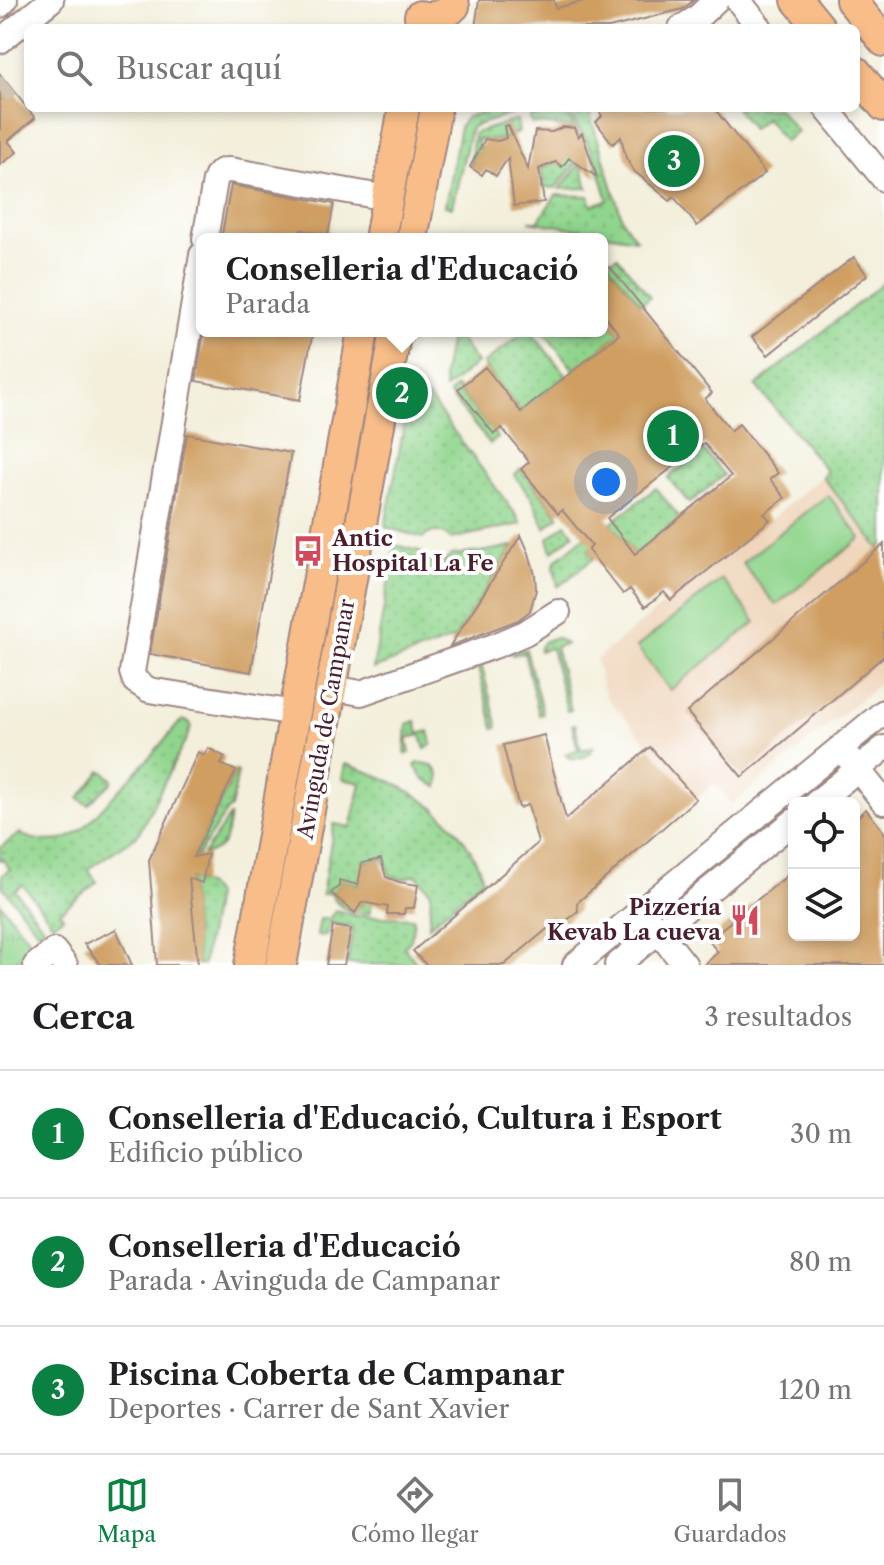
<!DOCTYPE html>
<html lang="es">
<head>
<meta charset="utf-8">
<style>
	:root { --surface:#fff; --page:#f2f2f2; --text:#202124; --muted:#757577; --line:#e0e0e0; --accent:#0b8043 }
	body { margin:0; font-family:"Libre Caslon Text",serif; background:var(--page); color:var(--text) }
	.controls { position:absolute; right:24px; bottom:24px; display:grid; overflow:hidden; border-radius:12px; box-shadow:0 4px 12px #0003 }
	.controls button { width:72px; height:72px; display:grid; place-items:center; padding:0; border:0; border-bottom:2px solid var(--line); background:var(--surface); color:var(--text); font:40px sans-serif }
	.you { position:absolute; left:606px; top:482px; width:28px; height:28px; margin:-20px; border:6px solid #fff; border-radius:50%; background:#1a73e8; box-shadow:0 0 0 12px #1a73e833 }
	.badge { display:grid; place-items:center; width:52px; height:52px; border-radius:50%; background:var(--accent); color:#fff; font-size:26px; font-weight:700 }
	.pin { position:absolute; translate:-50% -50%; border:4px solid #fff; box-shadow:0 2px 8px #0006 }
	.popup { position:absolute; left:196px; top:233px; width:412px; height:104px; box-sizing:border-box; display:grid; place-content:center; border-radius:12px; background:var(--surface); filter:drop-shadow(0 2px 6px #0005); font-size:26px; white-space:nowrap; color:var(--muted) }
	.popup b { font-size:30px; color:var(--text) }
	.popup::after { content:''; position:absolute; left:50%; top:100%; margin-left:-16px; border:16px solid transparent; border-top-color:var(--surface) }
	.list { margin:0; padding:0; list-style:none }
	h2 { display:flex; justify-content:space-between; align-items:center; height:104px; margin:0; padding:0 32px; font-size:34px }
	h2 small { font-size:26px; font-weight:400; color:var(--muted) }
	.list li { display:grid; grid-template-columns:52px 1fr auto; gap:24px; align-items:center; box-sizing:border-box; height:128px; padding:0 32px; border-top:2px solid var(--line) }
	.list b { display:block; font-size:30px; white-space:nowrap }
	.list p { margin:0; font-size:26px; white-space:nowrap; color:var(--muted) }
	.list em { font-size:26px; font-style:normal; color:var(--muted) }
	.icon { flex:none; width:44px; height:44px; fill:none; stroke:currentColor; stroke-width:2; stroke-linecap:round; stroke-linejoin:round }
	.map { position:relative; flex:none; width:884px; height:965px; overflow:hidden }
	.search { position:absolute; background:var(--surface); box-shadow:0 4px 12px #0003; left:24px; right:24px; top:24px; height:88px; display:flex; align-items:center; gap:20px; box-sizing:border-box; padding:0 28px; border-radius:12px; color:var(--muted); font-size:30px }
	.sheet { height:488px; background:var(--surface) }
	nav { display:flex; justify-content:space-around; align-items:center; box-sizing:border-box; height:112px; border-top:2px solid var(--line); background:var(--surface); font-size:22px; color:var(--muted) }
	nav a { display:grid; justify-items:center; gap:4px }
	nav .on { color:var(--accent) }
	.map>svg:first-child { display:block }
</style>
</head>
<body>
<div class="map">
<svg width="884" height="965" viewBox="0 0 884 965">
	<defs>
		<pattern id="grass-dots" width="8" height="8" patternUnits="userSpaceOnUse" patternTransform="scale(2)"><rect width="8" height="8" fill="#90d58d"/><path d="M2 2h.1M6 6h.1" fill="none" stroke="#7eb67a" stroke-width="1.8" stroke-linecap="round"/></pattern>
		<pattern id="park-tufts" width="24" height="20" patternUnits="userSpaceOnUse" patternTransform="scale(2)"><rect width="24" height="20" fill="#90d58d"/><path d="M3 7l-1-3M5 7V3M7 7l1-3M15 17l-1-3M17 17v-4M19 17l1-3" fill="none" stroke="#7eb67a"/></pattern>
	</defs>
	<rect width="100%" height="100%" fill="#fff"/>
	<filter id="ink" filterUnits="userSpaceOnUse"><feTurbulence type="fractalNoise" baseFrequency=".0125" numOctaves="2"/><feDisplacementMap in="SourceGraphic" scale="16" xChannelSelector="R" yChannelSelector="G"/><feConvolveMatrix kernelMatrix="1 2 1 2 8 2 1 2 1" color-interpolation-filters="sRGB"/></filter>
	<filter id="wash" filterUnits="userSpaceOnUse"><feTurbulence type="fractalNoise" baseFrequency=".006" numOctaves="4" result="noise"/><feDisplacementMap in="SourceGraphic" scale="32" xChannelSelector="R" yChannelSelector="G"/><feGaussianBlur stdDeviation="1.8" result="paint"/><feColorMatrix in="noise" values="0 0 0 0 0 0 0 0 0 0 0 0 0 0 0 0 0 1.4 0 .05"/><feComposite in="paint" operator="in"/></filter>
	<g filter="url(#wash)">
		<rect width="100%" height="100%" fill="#f3efdb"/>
		<path fill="#efd6bc" d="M 884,282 L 884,680 L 732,804 L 714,784 L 696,799 L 605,695 L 596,659 L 770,520 L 827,472 L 756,386 Z"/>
		<path fill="url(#grass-dots)" stroke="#6d7a5c" stroke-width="2" d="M 495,108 L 514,108 L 515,113 L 474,126 L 471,128 L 452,207 L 445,206 L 460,126 L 467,117 Z
			M 562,108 L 588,108 L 623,221 L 636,239 L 529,221 L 538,221 L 556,195 L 589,196 L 592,205 L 608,200 C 598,167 589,132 562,108 Z
			M 736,108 L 778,108 L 797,132 L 784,142 L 766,118 L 752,129 Z
			M 555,111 C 574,117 579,134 587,151 L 555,188 L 544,187 L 541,169 L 556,162 L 562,166 L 573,142 L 578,137 L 574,128 L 531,123 L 530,117 Z
			M 517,120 L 519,132 C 502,140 495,141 477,139 L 480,148 L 470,167 L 474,133 Z
			M 581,163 L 588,188 L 559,189 Z
			M 617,256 L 650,297 L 641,304 L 608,264 Z
			M 884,282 L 884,544 L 879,548 L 822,476 L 827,471 L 756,386 Z
			M 602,312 L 619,334 L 574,370 L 543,331 L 602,331 Z
			M 451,331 L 454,331 L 477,363 L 445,389 L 443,375 Z
			M 531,332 L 567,376 L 521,412 L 483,364 L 520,335 L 527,335 Z
			M 456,387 L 498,438 L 490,444 L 449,394 Z
			M 410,393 L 428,397 L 517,516 L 521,524 L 450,539 C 442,530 432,530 423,538 L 385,527 Z
			M 703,450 L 724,475 L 689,503 L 668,478 Z
			M 521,469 L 559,516 L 545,528 L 532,498 L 514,475 Z
			M 656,488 L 680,518 L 635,554 L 611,523 Z
			M 566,524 L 574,534 L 552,552 L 548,538 Z
			M 600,524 L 607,534 L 588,550 L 594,558 L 558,587 L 554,567 L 555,561 Z
			M 395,545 L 420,551 C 426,566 442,569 451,555 L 481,552 L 513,546 L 455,638 L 373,669 Z
			M 557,638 L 566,644 L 555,647 L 571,710 L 567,711 L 551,648 L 539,651 C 541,641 547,639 557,638 Z
			M 526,649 L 543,714 L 539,715 L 524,653 L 512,655 L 511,652 Z
			M 492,658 L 492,660 L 481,664 L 498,727 L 494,728 L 477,665 Z
			M 183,720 L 190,723 L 191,727 L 187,737 L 138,835 L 88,869 L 97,882 L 60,912 L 63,917 L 53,924 L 23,885 L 15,890 L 44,928 L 38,932 L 2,886 L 2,875 L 10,869 L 2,859 L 0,860 L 0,848 L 20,833 C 30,841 55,843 68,838 C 82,833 94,816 105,805 C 131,778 156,751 180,722 Z
			M 416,721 L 419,734 L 429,731 L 432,744 L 425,749 L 421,735 L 407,738 L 410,753 L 405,754 L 407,724 Z
			M 575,724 L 581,750 L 593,747 C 589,757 581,760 570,758 L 565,754 L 578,750 L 572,725 Z
			M 418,763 C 434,762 442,772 438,787 L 424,780 L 415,766 Z
			M 345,764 C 406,783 463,815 483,879 L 429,926 L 431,892 L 416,875 L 402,879 L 390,876 L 384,859 L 364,862 L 358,885 L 340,880 L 339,886 L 332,893 L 343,903 L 348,896 L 360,906 L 364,900 L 373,901 L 369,913 C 354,914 336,909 331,893 L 322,894 L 334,824 L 351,827 L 361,783 L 342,779 Z
			M 101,771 L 104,772 L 112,779 L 112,782 L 88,805 L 79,798 Z
			M 236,771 L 238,772 L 231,808 L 226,812 L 197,856 L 193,856 Z
			M 230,815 C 226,837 228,849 203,855 Z
			M 189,878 C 198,882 213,886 215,896 L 203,965 L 198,965 Z
			M 336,910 L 357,916 L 414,918 L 411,940 L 404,947 L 418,965 L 347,964 L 353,927 L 330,923 L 327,936 L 317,935 L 320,919 L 329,919 Z"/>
		<path fill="url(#park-tufts)" stroke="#6d7a5c" stroke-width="2" d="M 0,903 L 34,946 L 11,965 L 0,965 Z"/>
		<path fill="#90d58d" stroke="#6d7a5c" stroke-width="2" d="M 828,495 L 861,538 L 776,605 L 742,563 Z
			M 722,579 L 756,622 L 670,690 L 637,647 Z"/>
		<g id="blocks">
			<path fill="#cf9e60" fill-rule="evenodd" d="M 479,0 L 554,0 L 556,8 L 588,0 L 694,0 L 683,9 L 609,28 L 475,28 Z
				M 0,74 L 35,118 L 8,141 L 17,152 L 0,165 Z
				M 597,108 L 714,108 L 765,173 L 697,226 L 674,197 L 670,201 L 634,171 L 626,158 L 621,137 L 613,144 L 596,122 L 602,116 Z
				M 508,125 L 528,169 L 535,131 L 552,132 L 563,127 L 574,128 L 578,137 L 582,133 L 597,177 L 569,158 L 562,167 L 556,162 L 539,169 L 544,202 L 514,206 L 508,158 L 496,176 L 486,169 L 482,175 L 470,167 L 485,139 L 498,141 L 506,138 L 504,126 Z
				M 231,185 L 334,204 L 328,235 L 301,230 L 299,239 L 221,239 Z
				M 854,257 L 867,275 L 768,355 L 752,337 Z
				M 610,267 L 712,393 L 705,399 L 731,431 L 739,424 L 778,473 L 770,479 L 785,498 L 764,514 L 770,520 L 671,600 L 664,592 L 645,607 L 630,589 L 623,594 L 588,550 L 592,546 L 562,510 L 558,514 L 521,469 L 529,462 L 502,428 L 494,434 L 458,389 L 485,367 L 521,412 L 574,370 L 619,334 L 602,312 L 602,273 ZM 704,443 L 731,476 L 635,554 L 607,518 Z
				M 204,331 L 313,331 L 300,400 L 196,381 Z
				M 187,434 L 291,453 L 251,672 L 150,654 Z
				M 521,535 L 529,553 L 535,575 L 536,590 L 530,611 L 518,620 L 450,646 Z
				M 884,544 L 884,656 L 742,777 L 687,712 Z
				M 544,735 L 566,819 L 650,747 L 696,799 L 577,903 L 578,911 L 559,927 L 558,920 L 504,965 L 426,965 L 413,951 L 538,843 L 528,805 L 519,808 L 503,745 Z
				M 208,748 L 225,757 L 221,764 L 236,771 L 193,857 L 208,854 L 202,883 L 189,878 L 198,965 L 157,965 L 149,860 L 198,752 L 204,755 Z
				M 866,809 L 884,832 L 884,965 L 704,965 L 718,952 L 708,940 L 794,870 L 794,935 L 854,935 L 854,820 Z
				M 381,859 L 386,877 L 399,882 L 418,885 L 414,908 L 405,908 L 404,914 L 387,914 L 388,907 L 362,902 L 355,913 L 331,893 L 339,886 L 339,880 L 358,885 L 362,863 Z
				M 333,926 L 351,929 L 344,965 L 326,965 Z
				M 116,929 L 132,965 L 101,965 L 84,944 Z"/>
		</g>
	</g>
	<g filter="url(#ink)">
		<use href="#blocks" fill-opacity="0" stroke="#9e8783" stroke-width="2"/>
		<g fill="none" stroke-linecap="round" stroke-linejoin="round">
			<path stroke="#d1c5b8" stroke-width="24" stroke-dasharray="24 12" stroke-linecap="butt" d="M 0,92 L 9,85"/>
			<defs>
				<path id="minor" d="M 738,0 L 760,28
					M 0,5 L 5,0
					M 681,28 L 697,18 L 716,0
					M 0,41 L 51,0
					M 826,108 L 884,179
					M 205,239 L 215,181 C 218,172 221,170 230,170 L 387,198
					M 202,255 L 132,672 L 135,681 L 149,690 L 295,713
					M 332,688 L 361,693 L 497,645 L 525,633 L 558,612
					M 848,757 L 884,802
					M 816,803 L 884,748
					M 650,921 L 685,965
					M 36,965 L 54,951 L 65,965
					M 575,965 L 884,712
					M 617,965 L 794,821"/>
				<path id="major" d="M 797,0 L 820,28
					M 851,0 L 884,41
					M 420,16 C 432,19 445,16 454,6 L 453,0
					M 856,72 L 884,106
					M 380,239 L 404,108
					M 412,239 L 436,108
					M 250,965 L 363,331
					M 281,965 L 396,331"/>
			</defs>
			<use href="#minor" stroke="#9e8783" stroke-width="28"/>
			<use href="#major" stroke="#9e8783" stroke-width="34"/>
			<use href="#minor" stroke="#fff" stroke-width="24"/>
			<use href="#major" stroke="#f8bd89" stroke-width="30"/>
		</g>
	</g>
	<defs>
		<symbol id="bus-bare" viewBox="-9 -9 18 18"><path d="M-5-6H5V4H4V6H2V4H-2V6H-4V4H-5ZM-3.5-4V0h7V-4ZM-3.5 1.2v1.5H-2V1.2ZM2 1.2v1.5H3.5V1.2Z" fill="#d1495b" stroke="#fff" stroke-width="2.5" paint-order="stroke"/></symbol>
		<symbol id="restaurant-bare" viewBox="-9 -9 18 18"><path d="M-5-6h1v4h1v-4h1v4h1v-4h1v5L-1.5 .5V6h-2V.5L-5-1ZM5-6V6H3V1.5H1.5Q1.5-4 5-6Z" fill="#d1495b" stroke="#fff" stroke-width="2.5" paint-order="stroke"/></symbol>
	</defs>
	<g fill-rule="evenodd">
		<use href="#bus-bare" x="286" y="529" width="44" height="44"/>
		<use href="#restaurant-bare" x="723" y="898" width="44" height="44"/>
	</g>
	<g text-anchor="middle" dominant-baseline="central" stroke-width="8" stroke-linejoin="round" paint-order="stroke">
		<g font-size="22" font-weight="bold" fill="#4a1f2b" stroke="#fff" text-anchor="start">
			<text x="332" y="538">Antic<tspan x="332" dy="25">Hospital La Fe</tspan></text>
			<text x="721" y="907" text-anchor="end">Pizzería<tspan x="721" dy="25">Kevab La cueva</tspan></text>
		</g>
		<g font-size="22" fill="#4a1f2b" stroke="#fff">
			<text transform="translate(326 719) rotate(-80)">Avinguda de Campanar</text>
		</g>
	</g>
</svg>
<div class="controls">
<button><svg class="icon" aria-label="locate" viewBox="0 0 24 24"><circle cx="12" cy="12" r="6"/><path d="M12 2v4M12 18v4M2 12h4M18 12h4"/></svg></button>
<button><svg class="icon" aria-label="layers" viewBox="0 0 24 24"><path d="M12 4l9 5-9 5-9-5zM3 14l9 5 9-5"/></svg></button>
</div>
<div class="you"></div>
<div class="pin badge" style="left:673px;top:436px">1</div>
<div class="pin badge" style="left:402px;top:393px">2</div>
<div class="popup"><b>Conselleria d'Educació</b>Parada</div>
<div class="pin badge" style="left:674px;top:161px">3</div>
<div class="search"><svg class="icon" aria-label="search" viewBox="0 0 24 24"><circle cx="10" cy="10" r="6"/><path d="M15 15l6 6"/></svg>Buscar aquí</div>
</div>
<section class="sheet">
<h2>Cerca<small>3 resultados</small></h2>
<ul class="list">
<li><span class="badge">1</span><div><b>Conselleria d'Educació, Cultura i Esport</b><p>Edificio público</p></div><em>30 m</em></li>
<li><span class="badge">2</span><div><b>Conselleria d'Educació</b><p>Parada · Avinguda de Campanar</p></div><em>80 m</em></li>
<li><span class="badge">3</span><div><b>Piscina Coberta de Campanar</b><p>Deportes · Carrer de Sant Xavier</p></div><em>120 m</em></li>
</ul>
</section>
<nav>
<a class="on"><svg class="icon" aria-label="map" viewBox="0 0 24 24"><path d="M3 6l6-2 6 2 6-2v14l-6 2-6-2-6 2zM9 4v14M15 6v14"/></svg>Mapa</a>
<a><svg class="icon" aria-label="directions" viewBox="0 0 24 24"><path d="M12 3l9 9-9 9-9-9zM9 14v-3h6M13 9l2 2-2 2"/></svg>Cómo llegar</a>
<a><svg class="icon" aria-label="saved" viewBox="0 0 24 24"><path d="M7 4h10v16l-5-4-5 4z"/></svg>Guardados</a>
</nav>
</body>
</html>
